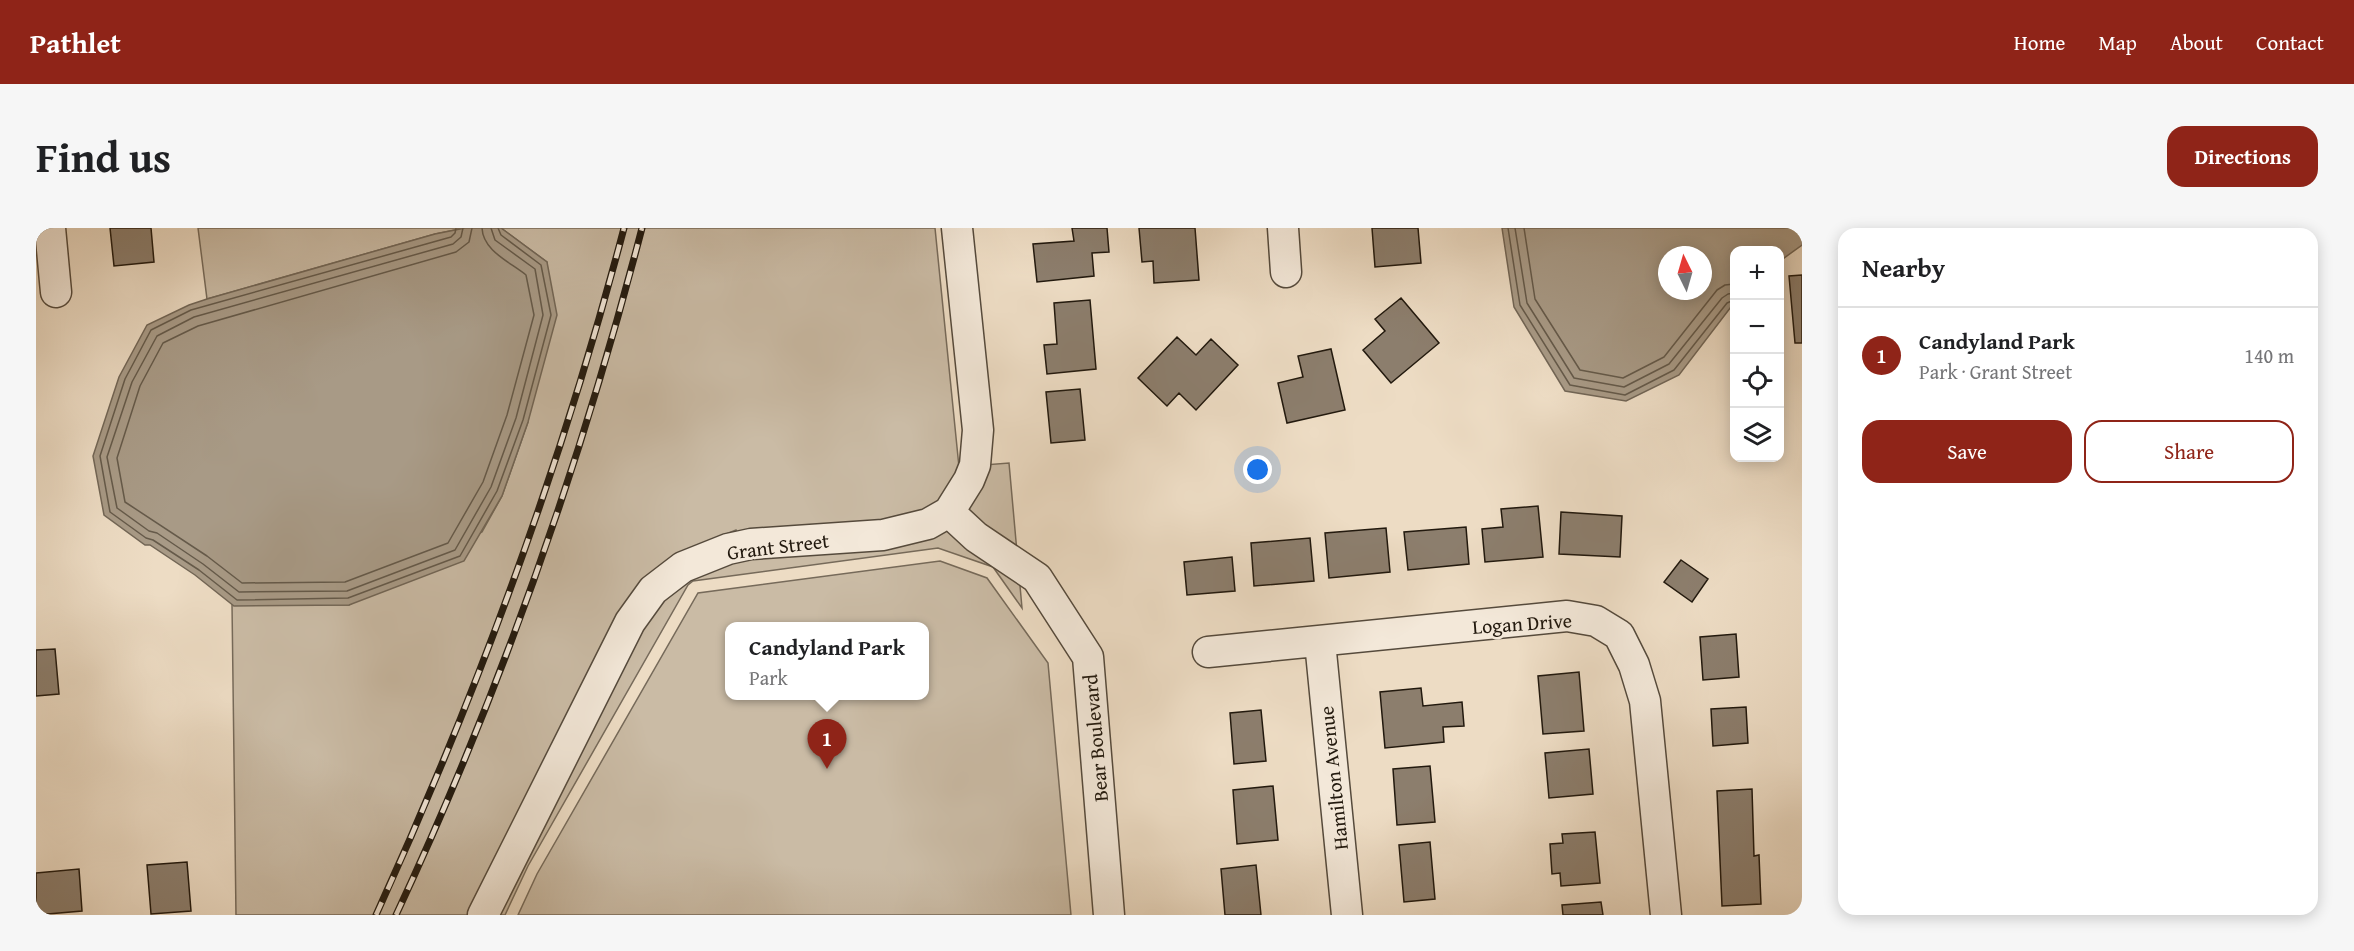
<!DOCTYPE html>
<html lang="en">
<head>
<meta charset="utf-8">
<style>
	:root { --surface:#fff; --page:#f6f6f6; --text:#202124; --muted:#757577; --line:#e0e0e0; --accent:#8f2418 }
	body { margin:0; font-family:"Gentium Book Plus",serif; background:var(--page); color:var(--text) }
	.controls { position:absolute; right:18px; top:18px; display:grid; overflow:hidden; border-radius:12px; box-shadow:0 3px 15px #0003 }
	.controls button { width:54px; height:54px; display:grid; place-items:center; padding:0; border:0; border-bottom:2px solid var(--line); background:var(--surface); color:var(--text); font:30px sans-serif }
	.compass { position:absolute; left:1622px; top:18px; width:54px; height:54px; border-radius:50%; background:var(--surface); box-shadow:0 3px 15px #0003; rotate:355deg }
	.you { position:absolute; left:1222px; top:242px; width:21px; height:21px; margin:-15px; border:4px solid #fff; border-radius:50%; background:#1a73e8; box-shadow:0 0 0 9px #1a73e833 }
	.badge { display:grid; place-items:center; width:39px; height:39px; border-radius:50%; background:var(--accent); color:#fff; font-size:20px; font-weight:700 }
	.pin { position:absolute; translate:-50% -50px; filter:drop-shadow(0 2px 3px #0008) }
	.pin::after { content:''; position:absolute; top:32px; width:21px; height:18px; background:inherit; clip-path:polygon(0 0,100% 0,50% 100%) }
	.popup { position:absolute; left:689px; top:394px; width:204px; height:78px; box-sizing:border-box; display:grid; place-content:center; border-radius:12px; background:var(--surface); filter:drop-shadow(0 2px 4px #0005); font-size:20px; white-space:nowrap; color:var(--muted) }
	.popup b { font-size:22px; color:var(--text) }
	.popup::after { content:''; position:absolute; left:50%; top:100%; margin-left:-12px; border:12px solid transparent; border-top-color:var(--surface) }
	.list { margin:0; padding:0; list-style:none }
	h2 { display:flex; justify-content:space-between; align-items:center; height:78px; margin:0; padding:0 24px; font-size:26px }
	h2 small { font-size:20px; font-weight:400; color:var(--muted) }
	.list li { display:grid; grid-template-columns:39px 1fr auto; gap:18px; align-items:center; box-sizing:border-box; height:96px; padding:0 24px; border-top:2px solid var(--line) }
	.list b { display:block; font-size:22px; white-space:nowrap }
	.list p { margin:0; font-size:20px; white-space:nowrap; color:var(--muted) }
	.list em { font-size:20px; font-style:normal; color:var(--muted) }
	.actions { display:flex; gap:12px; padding:18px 24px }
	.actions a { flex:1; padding:14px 0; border:2px solid var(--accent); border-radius:18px; text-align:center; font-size:21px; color:var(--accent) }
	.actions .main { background:var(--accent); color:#fff }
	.icon { flex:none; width:33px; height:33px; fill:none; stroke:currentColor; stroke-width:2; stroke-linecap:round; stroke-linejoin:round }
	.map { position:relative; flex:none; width:1766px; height:687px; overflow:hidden; border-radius:18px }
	header { display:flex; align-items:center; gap:36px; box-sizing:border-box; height:84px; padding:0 30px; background:var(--accent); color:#fff }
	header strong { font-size:28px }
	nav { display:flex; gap:33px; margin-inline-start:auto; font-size:21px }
	.intro { display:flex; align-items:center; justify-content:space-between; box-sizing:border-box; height:144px; padding:0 36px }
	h1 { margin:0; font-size:42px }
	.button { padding:15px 27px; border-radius:18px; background:var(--accent); color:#fff; font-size:21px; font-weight:700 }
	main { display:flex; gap:36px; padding:0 36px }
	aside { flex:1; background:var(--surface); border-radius:18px; box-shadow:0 3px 15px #0003 }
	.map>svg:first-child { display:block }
</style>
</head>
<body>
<header>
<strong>Pathlet</strong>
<nav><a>Home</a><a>Map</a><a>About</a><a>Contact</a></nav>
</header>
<div class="intro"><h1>Find us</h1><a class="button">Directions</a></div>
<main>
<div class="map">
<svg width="1766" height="687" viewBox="0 0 1766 687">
	<rect width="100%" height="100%" fill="#eddcc4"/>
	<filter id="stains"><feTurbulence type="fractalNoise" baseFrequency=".00333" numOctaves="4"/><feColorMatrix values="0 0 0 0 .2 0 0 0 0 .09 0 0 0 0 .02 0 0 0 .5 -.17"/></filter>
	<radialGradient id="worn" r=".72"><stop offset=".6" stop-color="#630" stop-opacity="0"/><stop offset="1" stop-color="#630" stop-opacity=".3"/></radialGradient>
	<path fill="#cabba5" stroke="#766a5a" stroke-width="1.5" fill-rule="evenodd" d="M 162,0 L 429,0 L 399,6 L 171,71 Z
		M 465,0 L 899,0 L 923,239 L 973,235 L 986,380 L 957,339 L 902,320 L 657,353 L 652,357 L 492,638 L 469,687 L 462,687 L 605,403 L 627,374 L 654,352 L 709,330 L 700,302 L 640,326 L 582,387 L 432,687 L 200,687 L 196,376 L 313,377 L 446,304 L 466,268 L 492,194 L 511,34 Z
		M 904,333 L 951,350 L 1012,435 L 1035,687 L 482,687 L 501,646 L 662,365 ZM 888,398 L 888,468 L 694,468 L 694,398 Z"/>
	<path fill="#a89a86" stroke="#726656" stroke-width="1.5" fill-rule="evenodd" d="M 429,0 L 465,0 L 511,34 L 521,87 L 492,194 L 466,268 L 428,333 L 313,377 L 198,378 L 159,347 L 114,317 L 109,317 L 68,287 L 57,228 L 83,149 L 111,97 L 153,77 L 171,71 L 399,6 Z
		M 1466,0 L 1766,0 L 1766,17 L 1744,33 L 1744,22 L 1698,22 L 1698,75 L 1643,147 L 1590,173 L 1529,163 L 1478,79 ZM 1631,27 L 1667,27 L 1667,63 L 1631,63 Z"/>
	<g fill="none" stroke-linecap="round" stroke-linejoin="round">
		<path stroke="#655a4a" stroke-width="1.5" d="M 420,0 L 419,5 L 415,9 L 155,82 L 115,102 L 89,151 L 64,228 L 74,284 L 110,310 L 117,312 L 163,342 L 201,372 L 312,370 L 424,328 L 461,263 L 487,192 L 515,87 L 505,37 L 465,7 L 462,0
			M 427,0 L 425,9 L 417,16 L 158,89 L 121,108 L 96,154 L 71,229 L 81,280 L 113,303 L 121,305 L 167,336 L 203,364 L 311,363 L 419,322 L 455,259 L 480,190 L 507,87 L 499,41 L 459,12 L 455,0
			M 436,0 L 433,14 L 420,24 L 162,98 L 127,115 L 104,158 L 81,230 L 89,274 L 171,328 L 206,355 L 309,354 L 412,315 L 447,254 L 471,187 L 498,87 L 490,47 C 474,34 447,23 446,0
			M 1472,0 L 1484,77 L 1534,157 L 1589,167 L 1638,142 L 1691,75 L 1698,72
			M 1479,0 L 1491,75 L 1538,150 L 1588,159 L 1633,136 L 1686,70 L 1692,66 L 1698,65
			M 1488,0 L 1499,71 L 1544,142 L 1587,150 L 1628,129 L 1681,62 L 1689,57 L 1698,56"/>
	</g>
	<path fill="#8c7e6d" stroke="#22190e" stroke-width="1.5" d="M 74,0 L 115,0 L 118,34 L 78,38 Z
		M 1036,0 L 1071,0 L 1073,24 L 1056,25 L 1058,48 L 1001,54 L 997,16 L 1038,13 Z
		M 1103,0 L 1159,0 L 1163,52 L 1118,55 L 1117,33 L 1106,34 Z
		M 1336,0 L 1382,0 L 1385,35 L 1339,39 Z
		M 1766,47 L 1766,115 L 1759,115 L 1753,48 Z
		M 1365,70 L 1403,115 L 1355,155 L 1327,122 L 1349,103 L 1339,91 Z
		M 1054,72 L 1060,141 L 1011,146 L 1008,117 L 1021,116 L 1018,75 Z
		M 1141,109 L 1160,127 L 1175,111 L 1202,137 L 1160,182 L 1143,165 L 1131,178 L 1102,150 Z
		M 1295,121 L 1309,182 L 1251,195 L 1242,155 L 1267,149 L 1262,128 Z
		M 1044,161 L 1049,212 L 1015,215 L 1010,164 Z
		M 1502,278 L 1507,329 L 1449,334 L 1446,301 L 1467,299 L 1465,281 Z
		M 1525,284 L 1586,288 L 1584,329 L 1523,326 Z
		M 1430,299 L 1433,336 L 1372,342 L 1368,304 Z
		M 1350,300 L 1354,344 L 1293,350 L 1289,305 Z
		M 1274,310 L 1278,353 L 1218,358 L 1215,315 Z
		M 1196,329 L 1199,363 L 1151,367 L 1148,334 Z
		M 1645,332 L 1672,351 L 1656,374 L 1628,354 Z
		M 1700,406 L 1703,449 L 1667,452 L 1664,409 Z
		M 19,421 L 23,466 L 0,468 L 0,422 Z
		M 1543,444 L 1548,503 L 1507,506 L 1502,448 Z
		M 1385,460 L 1387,478 L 1426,474 L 1428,498 L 1407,499 L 1408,514 L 1349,520 L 1344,464 Z
		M 1710,479 L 1712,515 L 1677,518 L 1675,481 Z
		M 1225,482 L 1230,533 L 1198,536 L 1194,485 Z
		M 1553,521 L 1557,566 L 1513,570 L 1509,525 Z
		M 1394,538 L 1399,594 L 1361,597 L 1357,541 Z
		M 1237,558 L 1242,612 L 1201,616 L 1197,562 Z
		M 1716,561 L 1718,628 L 1723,627 L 1725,676 L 1686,678 L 1681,563 Z
		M 1559,604 L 1564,655 L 1525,658 L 1524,645 L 1516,646 L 1514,616 L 1527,615 L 1526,606 Z
		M 1394,614 L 1399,671 L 1368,674 L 1363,617 Z
		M 151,634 L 155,683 L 115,686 L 111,637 Z
		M 1220,637 L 1225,687 L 1189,687 L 1185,641 Z
		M 43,641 L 46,683 L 0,687 L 0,645 Z
		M 1565,674 L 1567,687 L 1527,687 L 1526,677 Z"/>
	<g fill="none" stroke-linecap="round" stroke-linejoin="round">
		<defs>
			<path id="minor" d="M 14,0 L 20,64
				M 1247,0 L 1250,44
				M 913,284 L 940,309 L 1001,350 L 1052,429 L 1073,687
				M 1284,414 L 1311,687
				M 1172,424 L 1531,388 L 1560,393 L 1583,407 L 1598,437 L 1609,473 L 1630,687
				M 447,687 L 594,394 L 617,362 L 647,339 L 692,321 L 715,316 L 847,307 L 892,296 L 913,284 L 933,252 L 939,237 L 942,202 L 921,0"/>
		</defs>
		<use href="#minor" stroke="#554a3c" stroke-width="33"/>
		<use href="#minor" stroke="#f3e8d9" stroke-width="30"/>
		<defs>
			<path id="rail" d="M 340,687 C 441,466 526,236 588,0
				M 360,687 C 463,467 545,235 606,0"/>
		</defs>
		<use href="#rail" stroke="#22190e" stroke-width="7"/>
		<use href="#rail" stroke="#f3e8d9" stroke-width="4.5" stroke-dasharray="14" stroke-linecap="butt"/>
	</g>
	<g text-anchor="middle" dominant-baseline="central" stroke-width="5" stroke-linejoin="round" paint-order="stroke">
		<g font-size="20" fill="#22190e" stroke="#f3e8d9">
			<text transform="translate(742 318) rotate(-7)">Grant Street</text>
			<text transform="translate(1486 395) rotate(-4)">Logan Drive</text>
			<text transform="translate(1059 510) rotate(-95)">Bear Boulevard</text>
			<text transform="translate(1297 550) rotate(-96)">Hamilton Avenue</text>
		</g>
	</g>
	<rect width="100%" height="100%" filter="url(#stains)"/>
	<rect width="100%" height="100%" fill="url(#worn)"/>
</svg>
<div class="controls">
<button>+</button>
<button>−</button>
<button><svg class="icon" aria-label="locate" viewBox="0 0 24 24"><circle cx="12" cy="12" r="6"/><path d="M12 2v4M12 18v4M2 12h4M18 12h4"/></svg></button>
<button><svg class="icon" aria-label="layers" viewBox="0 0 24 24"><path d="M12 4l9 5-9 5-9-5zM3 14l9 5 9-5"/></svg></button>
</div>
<svg class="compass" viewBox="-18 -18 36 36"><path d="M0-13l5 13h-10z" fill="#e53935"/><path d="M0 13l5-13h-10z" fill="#757577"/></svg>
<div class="you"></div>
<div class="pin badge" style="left:791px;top:541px">1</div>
<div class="popup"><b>Candyland Park</b>Park</div>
</div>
<aside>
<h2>Nearby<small></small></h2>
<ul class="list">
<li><span class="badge">1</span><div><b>Candyland Park</b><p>Park · Grant Street</p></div><em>140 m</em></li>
</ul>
<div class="actions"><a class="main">Save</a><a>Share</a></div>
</aside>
</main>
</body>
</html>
